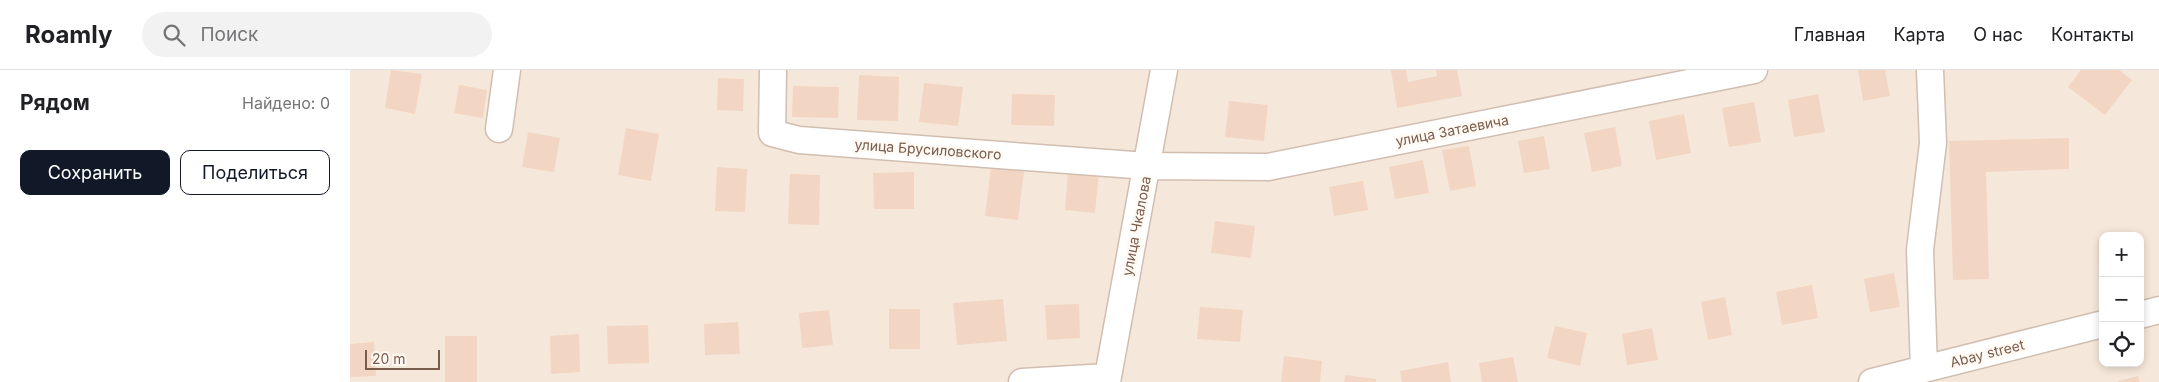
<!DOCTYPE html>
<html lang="ru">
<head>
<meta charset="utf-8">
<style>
	:root { --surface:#fff; --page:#f2f2f2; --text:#202124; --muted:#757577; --line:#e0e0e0; --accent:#111827 }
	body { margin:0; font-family:Inter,sans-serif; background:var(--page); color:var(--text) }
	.controls { position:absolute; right:15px; bottom:15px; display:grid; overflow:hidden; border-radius:10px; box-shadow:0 2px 8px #0003 }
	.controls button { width:45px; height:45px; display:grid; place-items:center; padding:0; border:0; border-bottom:1px solid var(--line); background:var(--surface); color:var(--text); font:25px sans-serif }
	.scale { position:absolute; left:15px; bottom:12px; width:75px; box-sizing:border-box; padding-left:5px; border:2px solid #7a5c4d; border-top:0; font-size:14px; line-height:18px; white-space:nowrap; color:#7a5c4d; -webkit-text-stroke:4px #fffaf3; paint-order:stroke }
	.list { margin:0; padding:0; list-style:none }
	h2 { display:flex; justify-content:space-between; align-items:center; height:65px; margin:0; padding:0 20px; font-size:21px }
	h2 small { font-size:16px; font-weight:400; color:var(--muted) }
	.actions { display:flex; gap:10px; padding:15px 20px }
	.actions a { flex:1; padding:11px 0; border:1px solid var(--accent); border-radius:10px; text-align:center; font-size:18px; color:var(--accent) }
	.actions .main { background:var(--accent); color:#fff }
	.icon { flex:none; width:28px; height:28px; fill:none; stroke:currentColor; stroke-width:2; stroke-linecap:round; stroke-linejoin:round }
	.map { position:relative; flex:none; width:1809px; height:312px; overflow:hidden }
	header { display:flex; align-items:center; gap:30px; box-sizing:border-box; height:70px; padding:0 25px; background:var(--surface); border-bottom:1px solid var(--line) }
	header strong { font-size:24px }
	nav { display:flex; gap:28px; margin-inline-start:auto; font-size:18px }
	.search { width:350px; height:45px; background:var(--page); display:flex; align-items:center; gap:12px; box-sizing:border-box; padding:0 18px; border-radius:28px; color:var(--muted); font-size:19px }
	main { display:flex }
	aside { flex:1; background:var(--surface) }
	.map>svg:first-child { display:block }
</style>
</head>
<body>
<header>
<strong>Roamly</strong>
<div class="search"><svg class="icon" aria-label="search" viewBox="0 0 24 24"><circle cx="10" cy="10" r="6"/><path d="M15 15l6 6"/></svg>Поиск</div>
<nav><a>Главная</a><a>Карта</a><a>О нас</a><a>Контакты</a></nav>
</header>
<main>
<aside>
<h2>Рядом<small>Найдено: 0</small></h2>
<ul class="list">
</ul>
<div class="actions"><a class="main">Сохранить</a><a>Поделиться</a></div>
</aside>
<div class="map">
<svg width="1809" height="312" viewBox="0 0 1809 312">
	<rect width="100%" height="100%" fill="#fdf6ec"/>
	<path fill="#f5e8da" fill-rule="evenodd" d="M 0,0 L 1809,0 L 1809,312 L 0,312 ZM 1753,166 L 1790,166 L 1790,293 L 1753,293 Z"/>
	<path fill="#f3d5c3" d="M 41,0 L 72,4 L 65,44 L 35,38 Z
		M 1041,0 L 1056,0 L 1058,12 L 1087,6 L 1086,0 L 1107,0 L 1112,26 L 1047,38 Z
		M 1508,0 L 1535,0 L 1540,26 L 1513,31 Z
		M 1731,0 L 1769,0 L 1782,10 L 1755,45 L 1718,17 Z
		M 509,5 L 549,7 L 548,51 L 507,50 Z
		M 368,8 L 394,9 L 393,41 L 367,40 Z
		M 574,13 L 613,17 L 608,56 L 569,52 Z
		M 109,15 L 137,20 L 133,48 L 104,43 Z
		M 443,16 L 489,17 L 488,48 L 442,47 Z
		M 662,24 L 705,25 L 704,56 L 661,55 Z
		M 1468,24 L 1475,62 L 1444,67 L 1438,30 Z
		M 879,31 L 918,35 L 914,71 L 875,67 Z
		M 1404,32 L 1411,72 L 1379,77 L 1372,38 Z
		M 1334,44 L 1341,83 L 1306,90 L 1299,51 Z
		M 1265,57 L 1272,96 L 1242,102 L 1234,63 Z
		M 276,58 L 309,64 L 301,111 L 268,105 Z
		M 178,62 L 210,68 L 204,102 L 172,97 Z
		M 1194,66 L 1200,99 L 1174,103 L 1168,71 Z
		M 1719,68 L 1719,99 L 1636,102 L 1639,209 L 1603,210 L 1599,71 Z
		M 1119,76 L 1126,116 L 1100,121 L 1092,80 Z
		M 1073,90 L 1079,123 L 1045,129 L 1039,97 Z
		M 367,97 L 397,99 L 395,142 L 365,141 Z
		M 641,97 L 674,101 L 668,150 L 635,146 Z
		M 718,101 L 749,103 L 745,143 L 715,140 Z
		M 564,102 L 564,139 L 524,139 L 523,103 Z
		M 440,104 L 470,105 L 469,155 L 438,154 Z
		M 1013,111 L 1018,140 L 984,146 L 979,117 Z
		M 865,151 L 905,156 L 901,188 L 861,183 Z
		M 1748,170 L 1753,170 L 1753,204 L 1749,204 Z
		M 1544,203 L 1550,237 L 1520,242 L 1514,209 Z
		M 1462,215 L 1468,248 L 1432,255 L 1426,222 Z
		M 1375,227 L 1382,265 L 1358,270 L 1351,232 Z
		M 653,229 L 657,271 L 607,275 L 603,233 Z
		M 729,234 L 730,268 L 697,270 L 695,235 Z
		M 850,237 L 893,240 L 890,272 L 847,269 Z
		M 539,239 L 570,239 L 570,279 L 539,279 Z
		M 479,240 L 483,275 L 452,278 L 449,243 Z
		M 388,252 L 390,284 L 355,285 L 354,254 Z
		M 298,255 L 299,293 L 258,294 L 257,256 Z
		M 1205,256 L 1237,263 L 1230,296 L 1197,288 Z
		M 1302,258 L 1308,290 L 1277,295 L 1272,264 Z
		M 229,264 L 230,302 L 201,304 L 200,266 Z
		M 95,266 L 127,266 L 127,312 L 95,312 Z
		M 24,272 L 26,306 L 0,307 L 0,274 Z
		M 934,286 L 972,291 L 970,312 L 931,312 Z
		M 1163,287 L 1168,312 L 1132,312 L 1129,293 Z
		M 1098,292 L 1101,312 L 1052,312 L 1050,301 Z
		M 995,305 L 1026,309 L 1026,312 L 994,312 Z
		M 1788,306 L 1790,312 L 1768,312 L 1768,311 Z"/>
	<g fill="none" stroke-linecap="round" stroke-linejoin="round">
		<defs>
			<path id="minor" d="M 423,0 L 422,63 L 449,70 L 797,96 L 918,97 L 1404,0
				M 149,59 L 157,0
				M 1790,245 L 1809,240
				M 1574,299 L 1570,180 L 1583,73 L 1580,0
				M 672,312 L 757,307
				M 757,312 L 814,0
				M 1522,312 L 1753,254"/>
		</defs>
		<use href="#minor" stroke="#d1beb0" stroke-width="29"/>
		<use href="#minor" stroke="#fff" stroke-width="26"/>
	</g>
	<g text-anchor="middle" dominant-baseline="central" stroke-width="5" stroke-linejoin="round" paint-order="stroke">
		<g font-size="14" fill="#7a5c4d" stroke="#fffaf3">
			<text transform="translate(1102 60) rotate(-11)">улица Затаевича</text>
			<text transform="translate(578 79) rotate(4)">улица Брусиловского</text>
			<text transform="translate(786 156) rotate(-79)">улица Чкалова</text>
			<text transform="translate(1637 283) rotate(-14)">Abay street</text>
		</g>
	</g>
</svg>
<div class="controls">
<button>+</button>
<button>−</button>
<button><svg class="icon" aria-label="locate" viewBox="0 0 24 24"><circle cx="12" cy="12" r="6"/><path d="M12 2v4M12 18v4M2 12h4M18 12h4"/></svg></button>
</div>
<div class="scale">20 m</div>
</div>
</main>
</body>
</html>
